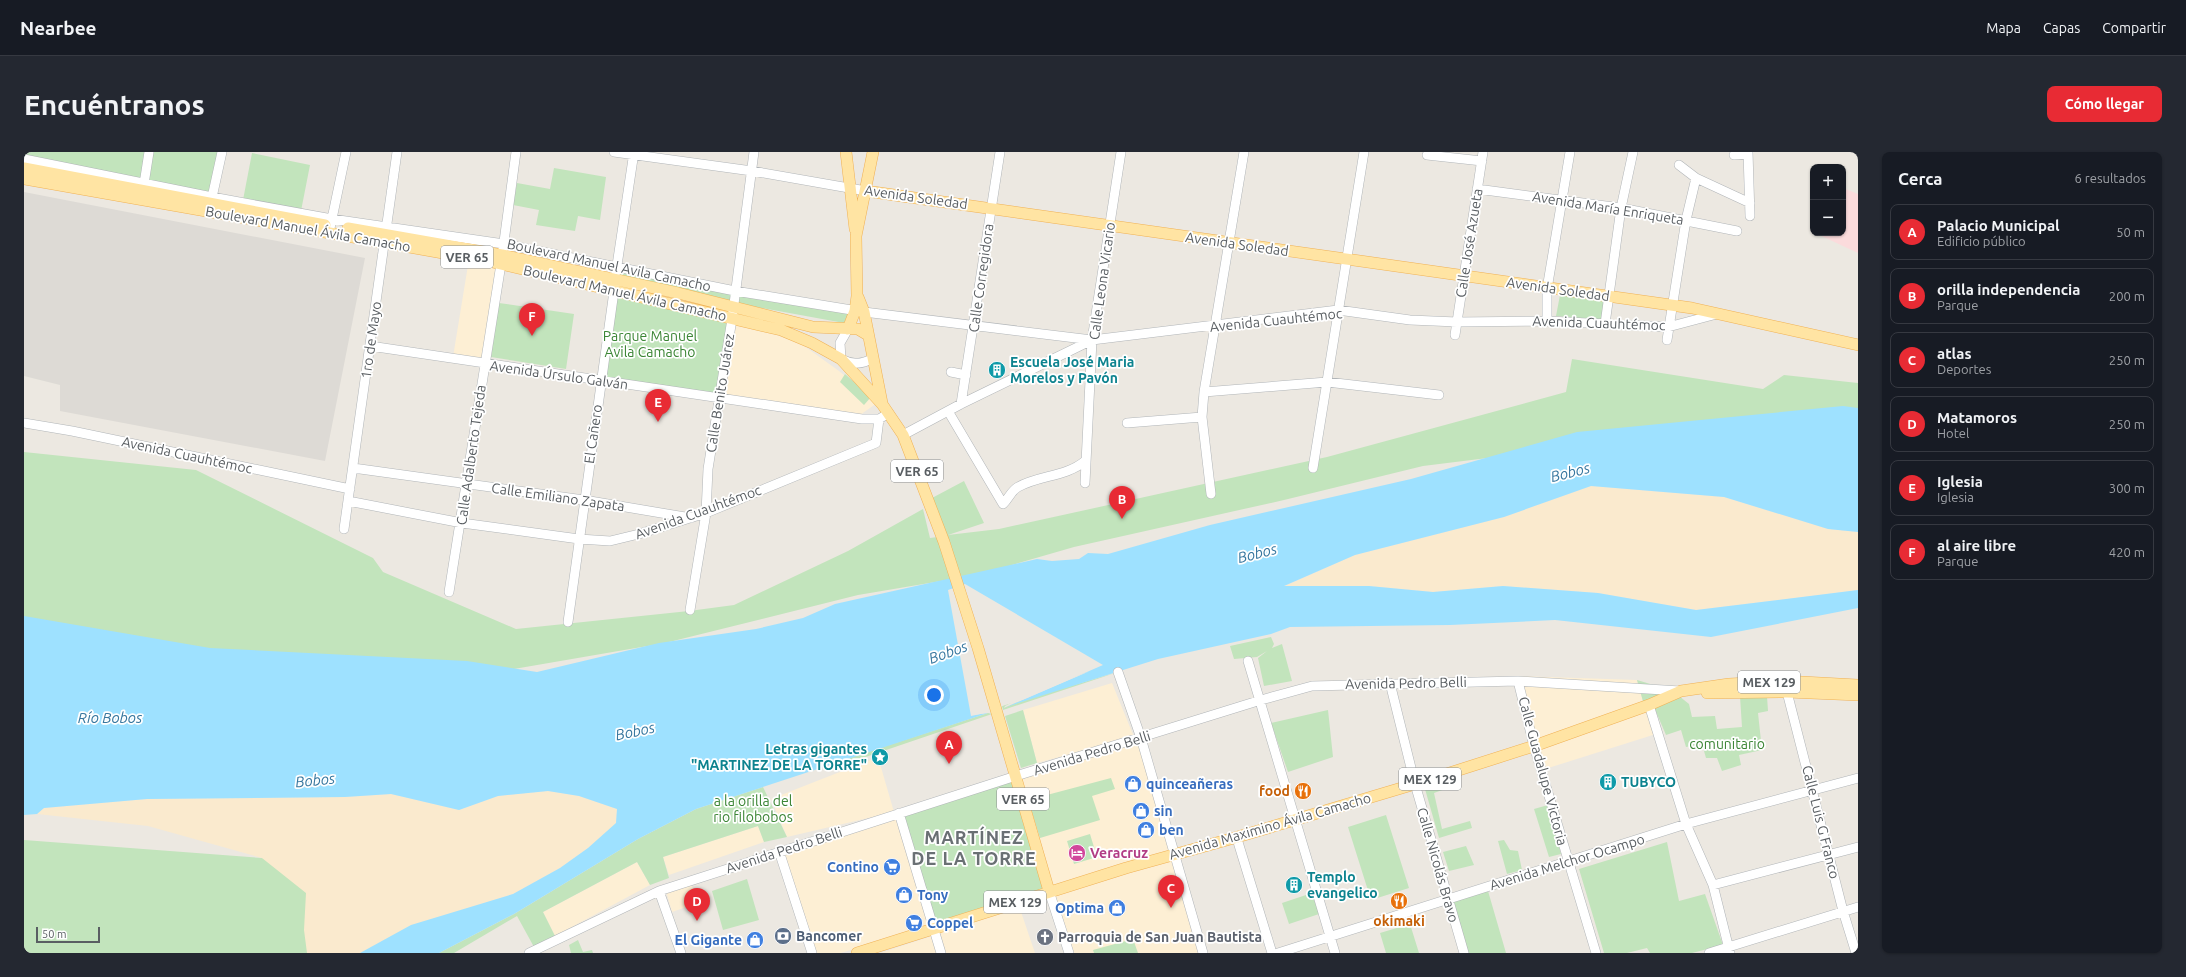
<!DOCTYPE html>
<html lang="es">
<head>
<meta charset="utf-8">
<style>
	:root { --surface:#171b24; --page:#242831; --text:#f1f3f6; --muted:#9ea1a6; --line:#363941; --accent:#e82b34 }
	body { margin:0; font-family:Ubuntu,sans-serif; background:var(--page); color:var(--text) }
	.controls { position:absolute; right:12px; top:12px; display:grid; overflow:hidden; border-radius:8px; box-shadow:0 1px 3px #0004 }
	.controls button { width:36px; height:36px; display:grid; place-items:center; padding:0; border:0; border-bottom:1px solid var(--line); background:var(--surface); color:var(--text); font:20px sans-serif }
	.scale { position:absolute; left:12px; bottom:10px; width:64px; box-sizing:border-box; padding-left:4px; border:2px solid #595e62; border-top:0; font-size:11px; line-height:14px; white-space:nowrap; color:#595e62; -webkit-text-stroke:3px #fff; paint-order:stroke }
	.you { position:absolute; left:910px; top:543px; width:14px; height:14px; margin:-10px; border:3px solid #fff; border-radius:50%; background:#1a73e8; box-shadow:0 0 0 6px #1a73e833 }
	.badge { display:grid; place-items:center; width:26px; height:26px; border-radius:50%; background:var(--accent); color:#fff; font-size:13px; font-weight:700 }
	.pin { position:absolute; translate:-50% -33px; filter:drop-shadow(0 1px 2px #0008) }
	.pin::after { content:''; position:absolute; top:21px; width:14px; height:12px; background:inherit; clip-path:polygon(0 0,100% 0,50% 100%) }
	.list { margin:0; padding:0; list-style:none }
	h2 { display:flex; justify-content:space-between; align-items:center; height:52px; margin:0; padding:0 16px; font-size:17px }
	h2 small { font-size:13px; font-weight:400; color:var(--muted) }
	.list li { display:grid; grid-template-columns:26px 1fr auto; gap:12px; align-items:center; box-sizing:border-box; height:56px; margin:0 8px 8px; padding:0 8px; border:1px solid var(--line); border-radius:8px }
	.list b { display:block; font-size:15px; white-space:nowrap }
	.list p { margin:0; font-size:13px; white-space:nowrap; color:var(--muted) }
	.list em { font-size:13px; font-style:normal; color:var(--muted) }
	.map { position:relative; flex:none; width:1834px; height:801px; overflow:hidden; border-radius:8px }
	header { display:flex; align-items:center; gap:24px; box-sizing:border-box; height:56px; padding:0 20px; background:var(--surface); border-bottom:1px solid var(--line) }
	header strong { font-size:19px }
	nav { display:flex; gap:22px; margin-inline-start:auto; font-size:14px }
	.intro { display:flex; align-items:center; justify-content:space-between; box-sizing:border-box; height:96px; padding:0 24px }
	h1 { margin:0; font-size:28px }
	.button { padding:10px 18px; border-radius:8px; background:var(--accent); color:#fff; font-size:14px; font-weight:700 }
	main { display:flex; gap:24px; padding:0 24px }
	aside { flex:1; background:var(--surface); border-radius:8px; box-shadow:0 1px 3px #0004 }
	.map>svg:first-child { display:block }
</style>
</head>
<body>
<header>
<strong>Nearbee</strong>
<nav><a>Mapa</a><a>Capas</a><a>Compartir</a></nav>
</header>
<div class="intro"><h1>Encuéntranos</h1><a class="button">Cómo llegar</a></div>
<main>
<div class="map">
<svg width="1834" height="801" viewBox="0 0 1834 801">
	<rect width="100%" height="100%" fill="#ece8e1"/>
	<path fill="#fdefd4" d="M 445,107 L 475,114 L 458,210 L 429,205 Z
		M 709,168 L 776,191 L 815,219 L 853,251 L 836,263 L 699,243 Z
		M 1494,524 L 1613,528 L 1620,553 L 1512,591 Z
		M 1088,531 L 1110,585 L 1013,611 L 999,558 Z
		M 1625,556 L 1632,582 L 1518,618 L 1512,595 Z
		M 1115,588 L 1147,699 L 1027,735 L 995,624 Z
		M 854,605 L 870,660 L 763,685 L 747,647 Z
		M 874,665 L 905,774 L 817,801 L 792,801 L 759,702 Z
		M 734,674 L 740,690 L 645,723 L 639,705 Z
		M 1148,706 L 1176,801 L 1049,801 L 1030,739 Z
		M 613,710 L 626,733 L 531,784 L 519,760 Z
		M 667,731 L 674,751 L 648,760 L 642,739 Z
		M 994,751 L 1011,801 L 921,801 L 913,778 Z
		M 907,784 L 913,801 L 856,801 L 905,785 Z"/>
	<path fill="#dddad5" d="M 0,40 L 341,106 L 301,309 L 36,259 L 36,233 L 0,224 Z"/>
	<path fill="#fbdbdc" d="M 1819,36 L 1834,42 L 1834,101 L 1791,81 L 1819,81 Z"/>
	<path fill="#c2e4bc" d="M 0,0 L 123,0 L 118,28 L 0,6 Z
		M 127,0 L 195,0 L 187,42 L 122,29 Z
		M 228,1 L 286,13 L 277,59 L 219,48 Z
		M 530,16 L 582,25 L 576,68 L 554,64 L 551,79 L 512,73 L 515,58 L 489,53 L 493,31 L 526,37 Z
		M 594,117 L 710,140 L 709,151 L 593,125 Z
		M 712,140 L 825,161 L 820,171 L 710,151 Z
		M 590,143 L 705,168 L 695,241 L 577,228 Z
		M 1536,143 L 1580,148 L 1578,168 L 1532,164 Z
		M 475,151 L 550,162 L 542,217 L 467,205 Z
		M 1548,207 L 1739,237 L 1760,223 L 1834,231 L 1834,260 L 1399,314 L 1260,348 L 1050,395 L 953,423 L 834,443 L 641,491 L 432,527 L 0,540 L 0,300 L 172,318 L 349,406 L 359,420 L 492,477 L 665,459 L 710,453 L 824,399 L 899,357 L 906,386 L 921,384 L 908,346 L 940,329 L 960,371 L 924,383 L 975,377 L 1303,305 L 1542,240 Z
		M 821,222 L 847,245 L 840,253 L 816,230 Z
		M 1247,485 L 1250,492 L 1248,496 L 1258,492 L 1268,529 L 1240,534 L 1234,506 L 1243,499 L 1233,505 L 1210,507 L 1206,494 Z
		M 1094,520 L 979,558 L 978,554 Z
		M 1613,528 L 1653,540 L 1620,553 Z
		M 1655,544 L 1665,552 L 1668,565 L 1691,564 L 1693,577 L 1718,575 L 1716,544 L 1743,544 L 1744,559 L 1734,561 L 1738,598 L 1715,603 L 1717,613 L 1698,619 L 1693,606 L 1682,606 L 1678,592 L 1662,595 L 1657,578 L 1642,583 L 1630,555 Z
		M 999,558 L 1013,611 L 997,616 L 981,564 Z
		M 1304,558 L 1309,605 L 1264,620 L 1247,571 Z
		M 964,561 L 968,562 L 821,612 L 818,608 Z
		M 1435,625 L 1435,632 L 1410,641 L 1418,677 L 1446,669 L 1448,676 L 1415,686 L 1401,637 Z
		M 988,626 L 1023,738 L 911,773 L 875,662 Z
		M 1087,626 L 1091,637 L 1068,644 L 1076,668 L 1016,686 L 1004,648 Z
		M 739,635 L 763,685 L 740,690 L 734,674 L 639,705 L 645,726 L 626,733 L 613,710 L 519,760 L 531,784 L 510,795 L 493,764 L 430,801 L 415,801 L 490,762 L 614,687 L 672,657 Z
		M 1524,653 L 1537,702 L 1525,705 L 1510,657 Z
		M 1362,663 L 1385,736 L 1347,748 L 1324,675 Z
		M 1066,682 L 1073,705 L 1050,712 L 1043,689 Z
		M 0,688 L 238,706 L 438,736 L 336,801 L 0,801 Z
		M 1480,688 L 1486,698 L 1494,699 L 1498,718 L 1483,722 L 1474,689 Z
		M 1643,690 L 1655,749 L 1681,742 L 1699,793 L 1668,801 L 1626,801 L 1623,796 L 1603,801 L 1580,801 L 1555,717 Z
		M 1442,694 L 1450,713 L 1425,719 L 1419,700 Z
		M 723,727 L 735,768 L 699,778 L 688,739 Z
		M 1464,739 L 1482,801 L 1442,801 L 1427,749 Z
		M 1288,741 L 1295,762 L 1265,772 L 1258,751 Z
		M 1386,772 L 1395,801 L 1362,801 L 1356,781 Z
		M 1109,787 L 1114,801 L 1070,801 L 1069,798 Z
		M 554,788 L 559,800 L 568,798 L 569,801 L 547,801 L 545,793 Z"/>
	<path fill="#faeace" d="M 1567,334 L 1700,345 L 1804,377 L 1834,380 L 1834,438 L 1672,458 L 1574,441 L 1479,434 L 1409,440 L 1345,434 L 1259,435 L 1331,403 L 1480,365 Z
		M 524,639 L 555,644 L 593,657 L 592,671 L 574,689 L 536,716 L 489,742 L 418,765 L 342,801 L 283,801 L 280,778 L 282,741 L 238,706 L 124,674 L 13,662 L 20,656 L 123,647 L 321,645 L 367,642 L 435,658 L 474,644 Z"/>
	<path fill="#9ee1ff" d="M 1819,254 L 1834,256 L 1834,380 L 1804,377 L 1700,345 L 1567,334 L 1480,365 L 1331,403 L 1260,434 L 1345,434 L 1409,440 L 1479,434 L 1574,441 L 1672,458 L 1834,438 L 1834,456 L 1687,485 L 1531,468 L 1426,473 L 1266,475 L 1247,482 L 1134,507 L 982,555 L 1066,519 L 949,563 L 964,561 L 672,657 L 614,687 L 490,762 L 415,801 L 336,801 L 387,773 L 489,742 L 536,716 L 564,696 L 592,671 L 593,657 L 555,644 L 524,639 L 474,644 L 435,658 L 367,642 L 321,645 L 123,647 L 20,656 L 13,662 L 0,663 L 0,464 L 186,496 L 443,509 L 513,520 L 635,491 L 732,477 L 779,466 L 811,452 L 1013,407 L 1028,409 L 1055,407 L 1064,401 L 1084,402 L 1186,373 L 1387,327 L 1553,280 Z"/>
	<path fill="#ece8e1" d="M 941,432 L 1079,513 L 982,555 L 980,556 L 981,554 L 993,548 L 965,559 L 966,560 L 947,564 L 924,438 Z"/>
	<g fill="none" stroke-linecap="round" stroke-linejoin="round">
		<defs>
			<path id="minor" d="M 590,0 L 728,19 L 842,39
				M 1724,0 L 1726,64
				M 1403,3 L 1458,9
				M 1710,3 L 1724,2
				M 0,7 L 188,45 L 308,67 L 480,92 L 711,139 L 840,160 L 1068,188
				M 1655,13 L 1672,26 L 1726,51
				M 121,36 L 120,32 L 125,0
				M 1453,37 L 1597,56 L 1713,79
				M 187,50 L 198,0
				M 305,81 L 322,0
				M 592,120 L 610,0
				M 1523,169 L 1523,137 L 1546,0
				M 1581,172 L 1597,56 L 1609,0
				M 824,177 L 816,191 L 817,207 C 828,213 838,213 849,206
				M 1431,183 L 1459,0
				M 1643,188 L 1662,68 L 1672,26
				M 346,194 L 838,267 L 855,267 L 860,264
				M 927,220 L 942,223
				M 1180,240 L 1303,230 L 1415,243
				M 937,252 L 976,0
				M 924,259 L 979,352 C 985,346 987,339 994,335 C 1015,323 1042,325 1061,309
				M 0,271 L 48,279 L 326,337
				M 1103,271 L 1178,265
				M 879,283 L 937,252 L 1068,188 L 1314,158 L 1386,168 L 1433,170 L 1523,169 L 1644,175 L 1693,162
				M 329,316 L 560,348 L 667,366
				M 1289,316 L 1340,0
				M 1061,331 L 1068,188 L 1097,0
				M 1187,342 L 1178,265 L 1180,240 L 1220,0
				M 324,349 L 438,371 L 555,387 L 586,389 L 615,382 L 682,361 L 852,291 L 855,267
				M 320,377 L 373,0
				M 425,440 L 477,112 L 492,0
				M 666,458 L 682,361 L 684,317 L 708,167 L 730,0
				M 544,470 L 591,132
				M 1224,509 L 1311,801
				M 1094,520 L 1117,586 L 1179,801
				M 1494,529 L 1510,594 L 1572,801
				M 1366,531 L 1391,632 L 1440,801
				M 1763,540 L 1819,759 L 1832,801
				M 1625,553 L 1662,672 L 1689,733 L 1706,801
				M 875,661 L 917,801
				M 1210,686 L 1214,690 L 1248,801
				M 755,699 L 788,801
				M 1689,733 L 1834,695
				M 635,739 L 657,801
				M 1025,739 L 1045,801
				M 505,801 L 635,739 L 992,624 L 1237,548 L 1288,534 L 1494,529 L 1656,539
				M 1254,801 L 1662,672 L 1834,626
				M 1685,801 L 1834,755"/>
			<path id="major" d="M 822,0 L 831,77
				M 0,16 L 301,73
				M 0,27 L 464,109 L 757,178 L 788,191 L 817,207 L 858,252 L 879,283 L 920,390 L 954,496 L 1025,739
				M 842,39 L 1668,156 L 1834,193
				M 324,76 L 478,103 L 654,141 L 789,175 L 834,177 L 844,183
				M 834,145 L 840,160 L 858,251
				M 824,177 L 831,159 L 833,144 L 832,84 L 849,0
				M 1683,541 L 1763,540 L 1834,543
				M 833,801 L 1102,716 L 1210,686 L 1391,632 L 1510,594 L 1625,553 L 1657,539 L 1705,532 L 1760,529 L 1834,533"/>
		</defs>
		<use href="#minor" stroke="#b1b5b8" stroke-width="10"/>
		<use href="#major" stroke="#f0b155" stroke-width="12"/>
		<use href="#minor" stroke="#fff" stroke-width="9"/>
		<use href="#major" stroke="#ffe4a3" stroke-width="11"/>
	</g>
	<defs>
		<symbol id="building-disc" viewBox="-11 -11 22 22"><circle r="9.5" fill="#0f9aa8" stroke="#fff"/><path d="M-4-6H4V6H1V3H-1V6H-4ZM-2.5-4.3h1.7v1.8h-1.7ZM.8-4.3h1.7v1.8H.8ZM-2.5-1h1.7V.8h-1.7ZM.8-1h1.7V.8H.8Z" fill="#fff"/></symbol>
		<symbol id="sight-disc" viewBox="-11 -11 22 22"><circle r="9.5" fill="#0f9aa8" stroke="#fff"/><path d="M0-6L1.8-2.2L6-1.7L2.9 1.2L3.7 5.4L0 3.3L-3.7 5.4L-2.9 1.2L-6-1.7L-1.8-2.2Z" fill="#fff"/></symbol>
		<symbol id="shop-disc" viewBox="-11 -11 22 22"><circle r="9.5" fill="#3f7fe0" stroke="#fff"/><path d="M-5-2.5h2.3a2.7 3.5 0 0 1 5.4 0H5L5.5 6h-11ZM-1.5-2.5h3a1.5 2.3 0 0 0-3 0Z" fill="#fff"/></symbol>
		<symbol id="restaurant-disc" viewBox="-11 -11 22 22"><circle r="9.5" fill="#e8710a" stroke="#fff"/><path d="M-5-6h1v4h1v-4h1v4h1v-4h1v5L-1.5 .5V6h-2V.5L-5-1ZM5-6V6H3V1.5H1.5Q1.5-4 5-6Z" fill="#fff"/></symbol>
		<symbol id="hotel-disc" viewBox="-11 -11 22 22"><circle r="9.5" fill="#d1479c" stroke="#fff"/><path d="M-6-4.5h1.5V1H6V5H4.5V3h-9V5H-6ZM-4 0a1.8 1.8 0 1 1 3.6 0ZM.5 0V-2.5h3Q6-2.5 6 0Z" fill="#fff"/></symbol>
		<symbol id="supermarket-disc" viewBox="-11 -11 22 22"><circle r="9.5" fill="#3f7fe0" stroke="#fff"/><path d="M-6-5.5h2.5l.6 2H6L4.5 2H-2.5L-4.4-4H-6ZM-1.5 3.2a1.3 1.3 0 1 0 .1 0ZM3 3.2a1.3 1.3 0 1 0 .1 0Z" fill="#fff"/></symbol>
		<symbol id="bank-disc" viewBox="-11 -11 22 22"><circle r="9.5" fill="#5c6f8a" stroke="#fff"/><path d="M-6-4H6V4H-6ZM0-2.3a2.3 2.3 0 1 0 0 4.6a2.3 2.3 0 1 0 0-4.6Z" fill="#fff"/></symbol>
		<symbol id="church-disc" viewBox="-11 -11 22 22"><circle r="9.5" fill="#6b7280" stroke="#fff"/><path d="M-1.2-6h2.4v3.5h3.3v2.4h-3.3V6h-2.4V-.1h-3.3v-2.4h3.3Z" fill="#fff"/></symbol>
	</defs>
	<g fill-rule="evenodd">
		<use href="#building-disc" x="963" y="208" width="20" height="20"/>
		<use href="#sight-disc" x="846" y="595" width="20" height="20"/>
		<use href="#building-disc" x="1574" y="620" width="20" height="20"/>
		<use href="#shop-disc" x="1099" y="622" width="20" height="20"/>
		<use href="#restaurant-disc" x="1269" y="629" width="20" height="20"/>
		<use href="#shop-disc" x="1107" y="649" width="20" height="20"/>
		<use href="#shop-disc" x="1112" y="668" width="20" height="20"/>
		<use href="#hotel-disc" x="1043" y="691" width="20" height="20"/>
		<use href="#supermarket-disc" x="858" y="705" width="20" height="20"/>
		<use href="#building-disc" x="1260" y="723" width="20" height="20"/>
		<use href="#shop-disc" x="870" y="733" width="20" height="20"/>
		<use href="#restaurant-disc" x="1365" y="739" width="20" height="20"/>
		<use href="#shop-disc" x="1083" y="746" width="20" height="20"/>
		<use href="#supermarket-disc" x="880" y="761" width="20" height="20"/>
		<use href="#bank-disc" x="749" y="774" width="20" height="20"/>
		<use href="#church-disc" x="1011" y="775" width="20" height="20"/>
		<use href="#shop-disc" x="721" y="778" width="20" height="20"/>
	</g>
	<g text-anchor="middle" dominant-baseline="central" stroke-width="3.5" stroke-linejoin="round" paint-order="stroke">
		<g fill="#fff" stroke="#8b8e91" stroke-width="1">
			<rect x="417" y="94" width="52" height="22" rx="3"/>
			<rect x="867" y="308" width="52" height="22" rx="3"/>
			<rect x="1714" y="519" width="62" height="22" rx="3"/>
			<rect x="1375" y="616" width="62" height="22" rx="3"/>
			<rect x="973" y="636" width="52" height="22" rx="3"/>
			<rect x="960" y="739" width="62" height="22" rx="3"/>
		</g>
		<g font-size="13" font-weight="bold" fill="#595e62">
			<text x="443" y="105">VER 65</text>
			<text x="893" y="319">VER 65</text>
			<text x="1745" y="530">MEX 129</text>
			<text x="1406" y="627">MEX 129</text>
			<text x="999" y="647">VER 65</text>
			<text x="991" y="750">MEX 129</text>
		</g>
		<g font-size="14" fill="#595e62" stroke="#fff">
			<text transform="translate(892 45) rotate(8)">Avenida Soledad</text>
			<text transform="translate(1584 56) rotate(9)">Avenida María Enriqueta</text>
			<text transform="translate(284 77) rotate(10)">Boulevard Manuel Ávila Camacho</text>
			<text transform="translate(1445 91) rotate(-81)">Calle José Azueta</text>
			<text transform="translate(1213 92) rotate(8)">Avenida Soledad</text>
			<text transform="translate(585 113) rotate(12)">Boulevard Manuel Avila Camacho</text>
			<text transform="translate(957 126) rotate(-82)">Calle Corregidora</text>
			<text transform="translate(1078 129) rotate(-82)">Calle Leona Vicario</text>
			<text transform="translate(1534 137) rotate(8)">Avenida Soledad</text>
			<text transform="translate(601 141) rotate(13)">Boulevard Manuel Ávila Camacho</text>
			<text transform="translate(1252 168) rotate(-6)">Avenida Cuauhtémoc</text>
			<text transform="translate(1575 171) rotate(2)">Avenida Cuauhtémoc</text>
			<text transform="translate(347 188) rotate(-82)">1ro de Mayo</text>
			<text transform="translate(535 223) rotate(8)">Avenida Úrsulo Galván</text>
			<text transform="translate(696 241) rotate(-81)">Calle Benito Juárez</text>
			<text transform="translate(569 282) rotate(-82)">El Cañero</text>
			<text transform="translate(163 303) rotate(12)">Avenida Cuauhtémoc</text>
			<text transform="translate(447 303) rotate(-82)">Calle Adalberto Tejeda</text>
			<text transform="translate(534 345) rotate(8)">Calle Emiliano Zapata</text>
			<text transform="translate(674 360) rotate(-20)">Avenida Cuauhtémoc</text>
			<text transform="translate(1382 531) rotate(-1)">Avenida Pedro Belli</text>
			<text transform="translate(1068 601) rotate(-17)">Avenida Pedro Belli</text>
			<text transform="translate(1519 619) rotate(75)">Calle Guadalupe Victoria</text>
			<text transform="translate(1797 670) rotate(76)">Calle Luis G Franco</text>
			<text transform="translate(1246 674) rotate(-16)">Avenida Maximino Ávila Camacho</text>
			<text transform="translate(760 698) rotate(-18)">Avenida Pedro Belli</text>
			<text transform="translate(1543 710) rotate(-17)">Avenida Melchor Ocampo</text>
			<text transform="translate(1414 713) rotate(74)">Calle Nicolás Bravo</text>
		</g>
		<g font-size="14" fill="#3b8535" stroke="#fff">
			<text x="626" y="184">Parque Manuel<tspan x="626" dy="16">Avila Camacho</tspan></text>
			<text x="1703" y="592">comunitario</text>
			<text x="729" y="649">a la orilla del<tspan x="729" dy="16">rio filobobos</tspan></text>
		</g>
		<g font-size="14" font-weight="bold" fill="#0d838f" stroke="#fff" text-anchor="start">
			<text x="986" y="210">Escuela José Maria<tspan x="986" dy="16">Morelos y Pavón</tspan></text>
			<text x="843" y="597" text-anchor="end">Letras gigantes<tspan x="843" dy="16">"MARTINEZ DE LA TORRE"</tspan></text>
			<text x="1597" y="630">TUBYCO</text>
			<text x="1283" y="725">Templo<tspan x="1283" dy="16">evangelico</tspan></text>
		</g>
		<g font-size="14" font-weight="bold" fill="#366cbe" stroke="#fff" text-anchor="start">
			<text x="1122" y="632">quinceañeras</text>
			<text x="1130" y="659">sin</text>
			<text x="1135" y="678">ben</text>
			<text x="855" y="715" text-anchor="end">Contino</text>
			<text x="893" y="743">Tony</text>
			<text x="1080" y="756" text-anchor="end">Optima</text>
			<text x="903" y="771">Coppel</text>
			<text x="718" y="788" text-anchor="end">El Gigante</text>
		</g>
		<g font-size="14" font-weight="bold" fill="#c56008" stroke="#fff" text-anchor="end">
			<text x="1266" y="639">food</text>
			<text x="1375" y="769" text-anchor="middle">okimaki</text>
		</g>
		<g font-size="14" font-weight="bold" fill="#b23c85" stroke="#fff" text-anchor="start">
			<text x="1066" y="701">Veracruz</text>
		</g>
		<g font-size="14" font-weight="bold" fill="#4e5e75" stroke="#fff" text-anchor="start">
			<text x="772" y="784">Bancomer</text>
		</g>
		<g font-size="14" font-weight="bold" fill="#5b616d" stroke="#fff" text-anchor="start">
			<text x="1034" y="785">Parroquia de San Juan Bautista</text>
		</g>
		<g font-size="15" font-style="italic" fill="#37779f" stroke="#fff">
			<text transform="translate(1546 320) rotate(-14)">Bobos</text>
			<text transform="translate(1233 401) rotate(-14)">Bobos</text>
			<text transform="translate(924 500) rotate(-20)">Bobos</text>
			<text x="86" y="565">Río Bobos</text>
			<text transform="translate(611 579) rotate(-12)">Bobos</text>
			<text transform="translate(291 628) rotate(-6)">Bobos</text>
		</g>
		<g font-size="18" font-weight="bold" letter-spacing="1" fill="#6a7074" stroke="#fff">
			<text x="950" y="685">MARTÍNEZ<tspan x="950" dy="21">DE LA TORRE</tspan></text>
		</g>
	</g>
</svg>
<div class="controls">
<button>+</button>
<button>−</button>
</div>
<div class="scale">50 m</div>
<div class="you"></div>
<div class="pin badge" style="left:925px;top:612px">A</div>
<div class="pin badge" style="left:1098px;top:367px">B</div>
<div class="pin badge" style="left:1147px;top:756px">C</div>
<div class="pin badge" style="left:673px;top:769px">D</div>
<div class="pin badge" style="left:634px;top:270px">E</div>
<div class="pin badge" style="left:508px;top:184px">F</div>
</div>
<aside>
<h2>Cerca<small>6 resultados</small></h2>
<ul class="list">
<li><span class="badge">A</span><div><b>Palacio Municipal</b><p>Edificio público</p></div><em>50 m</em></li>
<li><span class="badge">B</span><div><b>orilla independencia</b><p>Parque</p></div><em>200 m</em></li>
<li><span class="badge">C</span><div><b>atlas</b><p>Deportes</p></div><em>250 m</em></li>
<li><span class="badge">D</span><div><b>Matamoros</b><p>Hotel</p></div><em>250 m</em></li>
<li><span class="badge">E</span><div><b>Iglesia</b><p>Iglesia</p></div><em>300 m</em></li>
<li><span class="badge">F</span><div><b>al aire libre</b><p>Parque</p></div><em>420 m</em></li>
</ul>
</aside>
</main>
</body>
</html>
